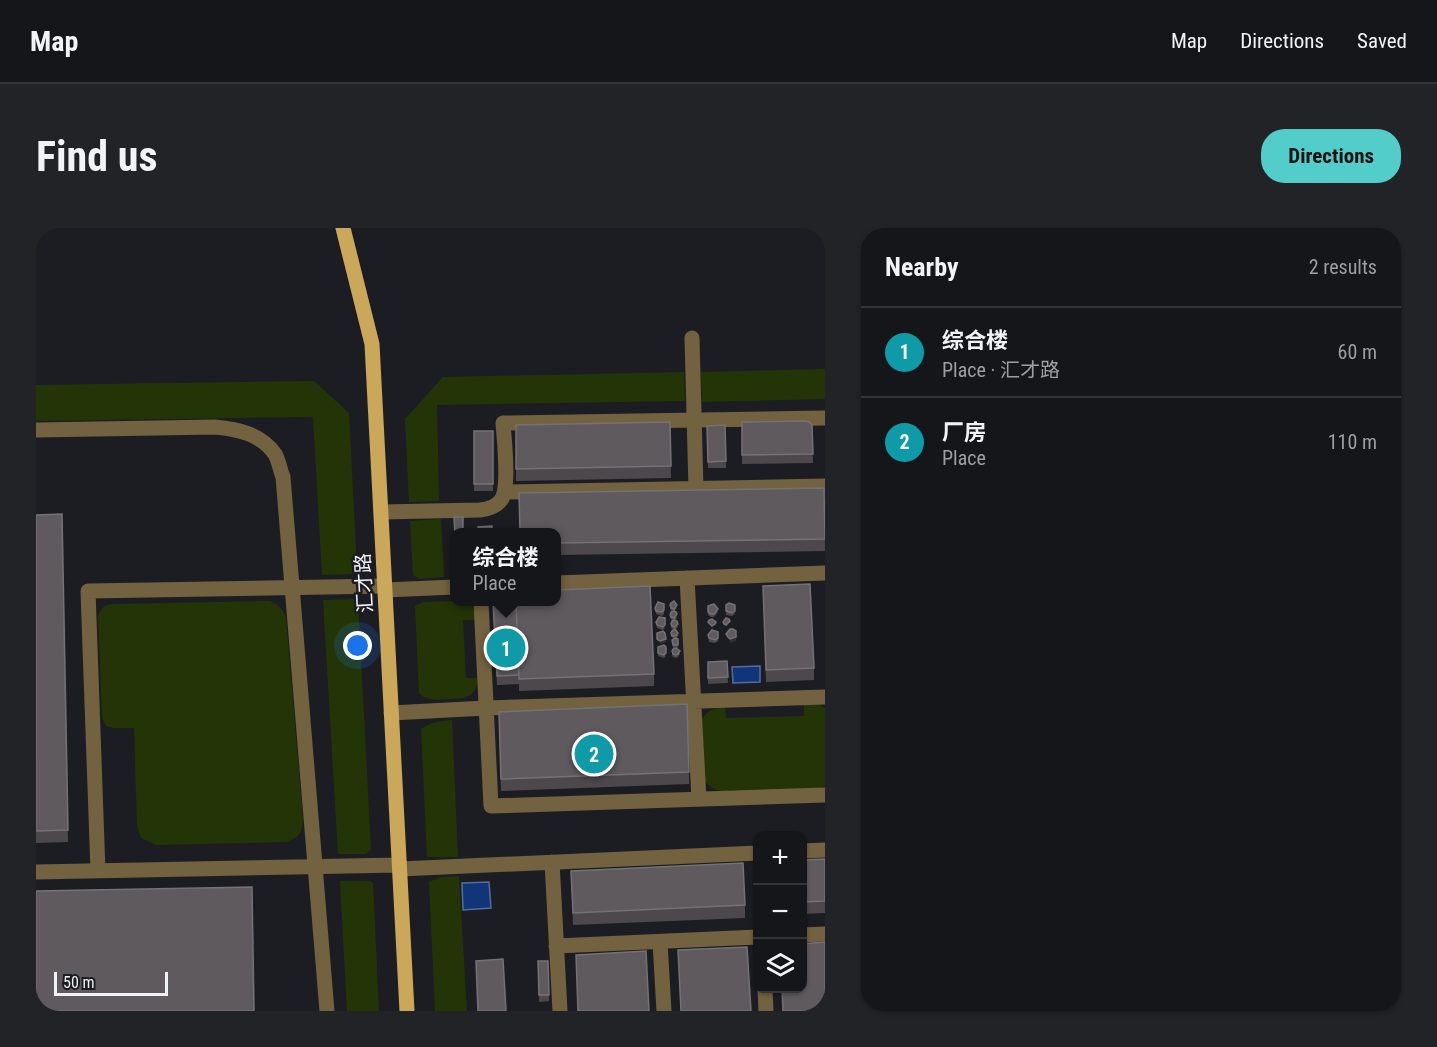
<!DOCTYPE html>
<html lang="en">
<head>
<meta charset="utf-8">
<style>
	:root { --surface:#15161a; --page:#222327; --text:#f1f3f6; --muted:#9d9fa2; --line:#343539; --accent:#53cdca }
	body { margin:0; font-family:"Roboto Condensed","Noto Sans SC",sans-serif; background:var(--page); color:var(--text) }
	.controls { position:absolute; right:18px; bottom:18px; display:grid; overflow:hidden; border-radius:12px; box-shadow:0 2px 4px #0004 }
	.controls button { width:54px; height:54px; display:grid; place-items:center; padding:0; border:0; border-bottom:2px solid var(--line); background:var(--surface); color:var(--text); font:30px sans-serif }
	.scale { position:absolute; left:18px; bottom:15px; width:114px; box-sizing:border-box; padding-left:6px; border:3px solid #f1f2f6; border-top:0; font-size:16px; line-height:21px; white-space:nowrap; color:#f1f2f6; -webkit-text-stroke:4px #1c1d22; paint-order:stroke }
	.you { position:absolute; left:322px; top:418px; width:21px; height:21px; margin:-15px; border:4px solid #fff; border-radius:50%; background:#1a73e8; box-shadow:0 0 0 9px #1a73e833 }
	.badge { display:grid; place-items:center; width:39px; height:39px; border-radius:50%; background:var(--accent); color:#fff; font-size:20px; font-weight:700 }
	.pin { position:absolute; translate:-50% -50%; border:3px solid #fff; box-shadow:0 2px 6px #0006 }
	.popup { position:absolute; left:414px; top:300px; width:111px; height:78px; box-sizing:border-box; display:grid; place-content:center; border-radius:12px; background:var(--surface); filter:drop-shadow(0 2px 4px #0005); font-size:20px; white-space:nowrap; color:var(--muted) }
	.popup b { font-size:22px; color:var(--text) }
	.popup::after { content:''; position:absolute; left:50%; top:100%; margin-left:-12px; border:12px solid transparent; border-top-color:var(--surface) }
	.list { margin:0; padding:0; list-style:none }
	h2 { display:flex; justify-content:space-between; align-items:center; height:78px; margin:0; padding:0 24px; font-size:26px }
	h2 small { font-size:20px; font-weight:400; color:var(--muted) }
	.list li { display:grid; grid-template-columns:39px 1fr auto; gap:18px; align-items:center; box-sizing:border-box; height:90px; padding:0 24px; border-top:2px solid var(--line) }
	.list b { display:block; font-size:22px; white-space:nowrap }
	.list p { margin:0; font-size:20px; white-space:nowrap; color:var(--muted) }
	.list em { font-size:20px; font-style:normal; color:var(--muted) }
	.icon { flex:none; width:33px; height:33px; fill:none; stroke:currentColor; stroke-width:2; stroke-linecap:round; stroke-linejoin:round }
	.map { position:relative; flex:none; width:789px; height:783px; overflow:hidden; border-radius:24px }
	header { display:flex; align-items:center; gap:36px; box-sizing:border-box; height:84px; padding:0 30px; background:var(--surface); border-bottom:2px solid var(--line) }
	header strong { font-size:28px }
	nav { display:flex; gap:33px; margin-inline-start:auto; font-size:21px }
	.intro { display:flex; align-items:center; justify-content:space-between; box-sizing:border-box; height:144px; padding:0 36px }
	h1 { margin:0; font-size:42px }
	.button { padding:15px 27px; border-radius:24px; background:var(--accent); color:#111; font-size:21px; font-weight:700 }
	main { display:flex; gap:36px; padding:0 36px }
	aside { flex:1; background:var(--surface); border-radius:24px; box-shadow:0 2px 4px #0004 }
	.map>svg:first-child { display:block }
</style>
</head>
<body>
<header>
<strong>Map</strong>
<nav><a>Map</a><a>Directions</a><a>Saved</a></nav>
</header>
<div class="intro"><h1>Find us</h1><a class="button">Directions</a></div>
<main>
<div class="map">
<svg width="789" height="783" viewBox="0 0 789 783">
	<rect width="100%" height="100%" fill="#1c1d22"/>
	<path fill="#233507" d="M 789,141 L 789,171 L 666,174 L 665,144 Z
		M 648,144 L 649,173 L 401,177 L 403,273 L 373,274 L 369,191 L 407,149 Z
		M 278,153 L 313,185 L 321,342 L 317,346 L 286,347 L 277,189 L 0,193 L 0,157 Z
		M 405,291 L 408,349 L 383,351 L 377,347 L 374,293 Z
		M 317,371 L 322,373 L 335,621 L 330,626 L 302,626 L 287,372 Z
		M 234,373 C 243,377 247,381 250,390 L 267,591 C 265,607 265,607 251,614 L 121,617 L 105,610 L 101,598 L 98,500 L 78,500 L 70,498 L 66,490 L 62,388 C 65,381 67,378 75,376 Z
		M 419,373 C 435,374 438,375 439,392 L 427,392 L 430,450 L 442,450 C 440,471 427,471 410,471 C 400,472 391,473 383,465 L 379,378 L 387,374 Z
		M 768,476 L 784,477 L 789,480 L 789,558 L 781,561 L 686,563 C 678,562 674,559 669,553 L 666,492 C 670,482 679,480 689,479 L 690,490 L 768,488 Z
		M 416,492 L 422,629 L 391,629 L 385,501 C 395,494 404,493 416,492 Z
		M 423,648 L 431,783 L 399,783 L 393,654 L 405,649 Z
		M 304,653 L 333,653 L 337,655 L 343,783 L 311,783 Z"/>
	<path fill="#123479" stroke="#556d9e" stroke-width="1.5" d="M 724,438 L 724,454 L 697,455 L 696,439 Z
		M 453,654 L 455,680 L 427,682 L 426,655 Z"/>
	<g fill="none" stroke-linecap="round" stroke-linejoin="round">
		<path stroke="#73623f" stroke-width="15" d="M 656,110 L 660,261
			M 0,202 L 179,199 C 202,201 225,206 239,226 C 243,233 244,242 247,249 L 291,783
			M 469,264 L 789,258
			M 345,284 L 444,282 C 452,281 460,279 465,272 C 474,260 468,211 467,195 L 789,190
			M 651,350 L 663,571
			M 521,355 L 789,345
			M 349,362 L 419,359
			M 445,374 L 455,578 L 789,567
			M 355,485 L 450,480 L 789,469
			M 766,623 L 789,622
			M 516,634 L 524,783
			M 364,641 L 722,625
			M 62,643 L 52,363 L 349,358
			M 0,644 L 364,637
			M 766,707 L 789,706
			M 624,714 L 628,783
			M 520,718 L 722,709
			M 729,760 L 730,783"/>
		<path stroke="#cba75a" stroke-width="15" d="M 307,0 L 336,116 L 371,783"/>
	</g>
	<path fill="#4c484c" d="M 634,194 L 635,250 L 480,253 L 480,197 Z
		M 706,194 L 776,197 L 777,235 L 706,236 Z
		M 689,197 L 690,240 L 672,240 L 671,198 Z
		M 438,203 L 457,203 L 457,263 L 438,263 Z
		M 788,260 L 789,323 L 521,327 L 521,304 Z
		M 26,286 L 32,614 L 0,615 L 0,287 Z
		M 727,358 L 778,440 L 778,452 L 730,454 Z
		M 628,376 L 628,386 L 626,388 L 620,386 L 619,380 Z
		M 634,377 L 641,380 L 638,383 L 641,390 L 639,392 L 642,399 L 639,402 L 642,408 L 640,411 L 642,420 L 640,420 L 644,426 L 642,429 L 640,430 L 637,429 L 636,427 L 636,423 L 639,420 L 637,420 L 636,412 L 638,411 L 635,408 L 635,405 L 637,402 L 636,401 L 635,399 L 635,396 L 637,393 L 634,390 L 634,387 L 637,384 L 635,383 L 634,380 Z
		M 690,377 L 699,386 L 696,388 L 690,387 Z
		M 672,378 L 682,384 L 678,389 L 675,389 L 672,387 Z
		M 457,383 L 618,446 L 618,458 L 483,463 L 483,456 L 461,457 Z
		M 620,394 L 629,400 L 627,402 L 621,400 Z
		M 682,404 L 682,413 L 679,415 L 673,414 L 672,407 Z
		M 622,422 L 630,428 L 628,430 L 622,428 Z
		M 691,433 L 692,455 L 672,456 L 672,434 Z
		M 463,484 L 653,544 L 653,556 L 465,563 Z
		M 789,631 L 789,685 L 766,686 L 766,632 Z
		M 535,643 L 709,677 L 709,690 L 537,697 Z
		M 502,733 L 512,733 L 513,773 L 503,774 Z"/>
	<path fill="#322f33" d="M 700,409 L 700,413 L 694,415 L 694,411 Z
		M 630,411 L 630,414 L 624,416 L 624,413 Z"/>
	<path fill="#5e5a5e" stroke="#757276" stroke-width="1.5" d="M 769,193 L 773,194 L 776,197 L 777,226 L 706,227 L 706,194 Z
		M 634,194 L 635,238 L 480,241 L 480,197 Z
		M 689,197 L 690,233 L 672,234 L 671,198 Z
		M 438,203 L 457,203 L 457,256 L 438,256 Z
		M 788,260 L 789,311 L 521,315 L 521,304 L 484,304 L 483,265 Z
		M 26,286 L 32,602 L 0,603 L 0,287 Z
		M 418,289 L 427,289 L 427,304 L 419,304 L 419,307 Z
		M 456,298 L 456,304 L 442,304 L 442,299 Z
		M 774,356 L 778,440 L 730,442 L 727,358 Z
		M 614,358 L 618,446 L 483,451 L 480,374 L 521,374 L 521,362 Z
		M 638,373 L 641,377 L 638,381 L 635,380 L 634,377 L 635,375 Z
		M 457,374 L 480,374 L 483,447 L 461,448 Z
		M 622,374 L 628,376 L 628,382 L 626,384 L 620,383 L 619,380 Z
		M 693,375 L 699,377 L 699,383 L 696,385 L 690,383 L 690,377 Z
		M 678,376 L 682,381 L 678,386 L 675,386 L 672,384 L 672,378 Z
		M 638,383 L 640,384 L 641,386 L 638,390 L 635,389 L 634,387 L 635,384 Z
		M 623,389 L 629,390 L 629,397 L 627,399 L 621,397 L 620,394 Z
		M 690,390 L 693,391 L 694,393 L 690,397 L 688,396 L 687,394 Z
		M 676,391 L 680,394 L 679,396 L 676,398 L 672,394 L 673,392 Z
		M 638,392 L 641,393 L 642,396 L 638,399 L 636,398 L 635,396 L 636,393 Z
		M 639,401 L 642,405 L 641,407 L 639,408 L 636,408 L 635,405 L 636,403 Z
		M 694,401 L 697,401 L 700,403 L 700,409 L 694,411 L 692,409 L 690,406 Z
		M 676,402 L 682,404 L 682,410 L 679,412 L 673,410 L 672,407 Z
		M 627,403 L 629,405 L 630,411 L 624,413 L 621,411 L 621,405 Z
		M 639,410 L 642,411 L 642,417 L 637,417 L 636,412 Z
		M 628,417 L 630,419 L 630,425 L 628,427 L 622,425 L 622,419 Z
		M 640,420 L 644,423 L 642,426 L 640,427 L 637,426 L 636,423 L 637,421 Z
		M 691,433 L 692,449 L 672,450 L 672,434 Z
		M 651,476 L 653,544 L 465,551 L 463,484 Z
		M 789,631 L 789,673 L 766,674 L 766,632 Z
		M 707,635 L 709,677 L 537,685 L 535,643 Z
		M 216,659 L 218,783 L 0,783 L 0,663 Z
		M 789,714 L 789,783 L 747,783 L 746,760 L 766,760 L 766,716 Z
		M 711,719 L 715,783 L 645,783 L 642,722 Z
		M 610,723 L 613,783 L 542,783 L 540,727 Z
		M 467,731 L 470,783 L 442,783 L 440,733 Z
		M 502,733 L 512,733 L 513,767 L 503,767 Z"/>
	<g text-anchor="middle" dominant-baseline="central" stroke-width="5" stroke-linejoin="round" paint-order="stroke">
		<g font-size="20" fill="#f1f2f6" stroke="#1c1d22">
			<text transform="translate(328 355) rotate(-93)">汇才路</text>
		</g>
	</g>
</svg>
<div class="controls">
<button>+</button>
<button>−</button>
<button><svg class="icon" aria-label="layers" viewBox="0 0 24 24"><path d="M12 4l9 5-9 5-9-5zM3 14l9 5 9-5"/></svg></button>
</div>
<div class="scale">50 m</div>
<div class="you"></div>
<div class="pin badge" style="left:470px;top:420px;background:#0f9aa8">1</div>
<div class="popup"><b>综合楼</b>Place</div>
<div class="pin badge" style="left:558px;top:526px;background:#0f9aa8">2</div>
</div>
<aside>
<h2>Nearby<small>2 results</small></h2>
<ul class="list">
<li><span class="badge" style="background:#0f9aa8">1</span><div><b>综合楼</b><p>Place · 汇才路</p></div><em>60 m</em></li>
<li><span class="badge" style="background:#0f9aa8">2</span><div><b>厂房</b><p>Place</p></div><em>110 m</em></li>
</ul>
</aside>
</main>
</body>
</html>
